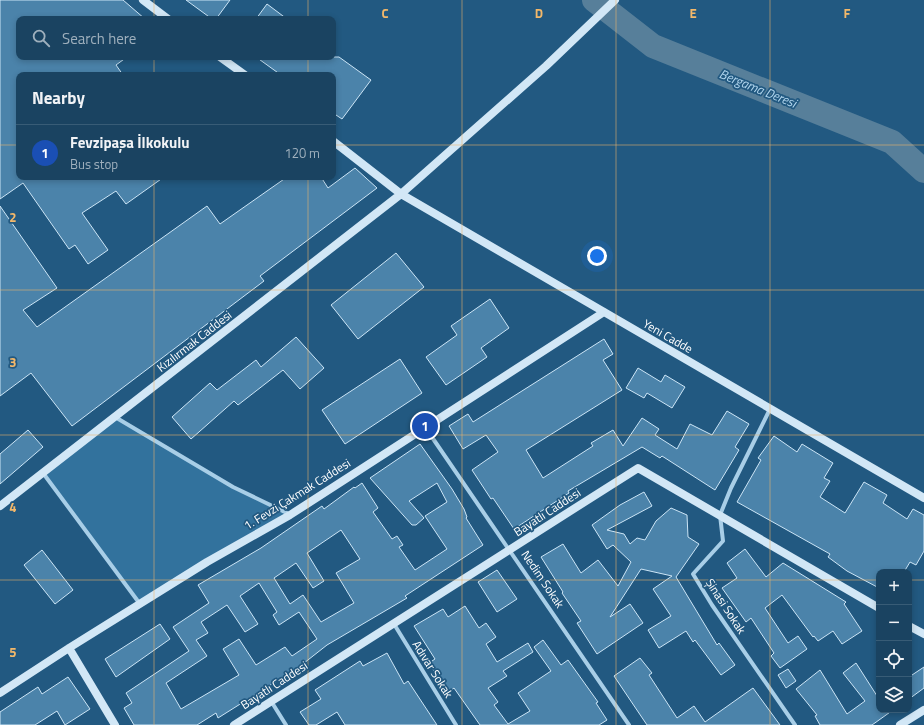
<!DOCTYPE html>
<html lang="en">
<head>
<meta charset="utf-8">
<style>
	:root { --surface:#1a4361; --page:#234a67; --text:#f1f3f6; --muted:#9fb0bd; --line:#385c76; --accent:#f3b86a }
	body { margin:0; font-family:"Titillium Web",sans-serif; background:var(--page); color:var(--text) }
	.controls { position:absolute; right:12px; bottom:12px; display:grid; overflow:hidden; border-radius:8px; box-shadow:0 2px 6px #0003 }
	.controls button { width:36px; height:36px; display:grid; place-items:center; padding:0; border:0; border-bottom:1px solid var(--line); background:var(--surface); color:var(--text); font:20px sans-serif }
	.you { position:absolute; left:597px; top:256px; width:14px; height:14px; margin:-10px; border:3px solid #fff; border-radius:50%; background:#1a73e8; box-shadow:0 0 0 6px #1a73e833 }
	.badge { display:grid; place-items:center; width:26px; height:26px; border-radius:50%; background:var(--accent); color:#fff; font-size:13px; font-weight:700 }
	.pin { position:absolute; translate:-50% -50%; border:2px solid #fff; box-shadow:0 1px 4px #0006 }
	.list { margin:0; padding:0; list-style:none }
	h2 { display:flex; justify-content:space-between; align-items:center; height:52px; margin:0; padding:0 16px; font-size:17px }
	h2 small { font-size:13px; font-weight:400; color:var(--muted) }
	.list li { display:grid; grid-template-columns:26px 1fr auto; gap:12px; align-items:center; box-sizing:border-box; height:56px; padding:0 16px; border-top:1px solid var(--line) }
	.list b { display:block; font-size:15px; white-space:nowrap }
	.list p { margin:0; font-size:13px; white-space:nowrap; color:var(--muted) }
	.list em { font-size:13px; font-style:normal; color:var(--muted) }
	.icon { flex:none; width:22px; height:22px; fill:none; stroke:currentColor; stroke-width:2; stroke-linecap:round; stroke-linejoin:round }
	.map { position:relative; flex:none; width:924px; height:725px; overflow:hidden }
	.search { position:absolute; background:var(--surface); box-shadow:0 2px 6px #0003; left:16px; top:16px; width:320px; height:44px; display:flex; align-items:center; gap:10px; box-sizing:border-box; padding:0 14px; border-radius:8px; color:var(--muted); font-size:15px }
	.panel { position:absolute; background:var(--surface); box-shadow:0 2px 6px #0003; left:16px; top:72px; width:320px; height:108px; border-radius:8px }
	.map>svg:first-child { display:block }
</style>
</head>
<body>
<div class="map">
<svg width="924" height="725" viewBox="0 0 924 725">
	<rect width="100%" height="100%" fill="#225981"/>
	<path fill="#32729d" d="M 115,417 L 233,487 L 290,515 L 140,604 L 43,473 Z"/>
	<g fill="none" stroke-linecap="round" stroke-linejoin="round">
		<path stroke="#577f9a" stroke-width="24" d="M 594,0 L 653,46 L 892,142 L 924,171"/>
	</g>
	<path fill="#4b83aa" stroke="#cce5f6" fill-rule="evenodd" d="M 0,0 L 123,0 L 145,19 L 19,19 L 19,57 L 127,57 L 116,65 L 123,75 L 19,75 L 19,177 L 164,177 L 126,204 L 116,191 L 82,213 L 108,250 L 88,264 L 75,245 L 69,249 L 23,183 L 0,199 Z
		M 186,0 L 230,0 L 216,19 L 212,19 Z
		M 267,4 L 287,19 L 256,19 Z
		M 256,57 L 339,57 L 371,80 L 342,119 L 333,113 L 333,75 L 281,75 Z
		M 355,168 L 377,188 L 260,276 L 264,281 L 72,426 L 31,373 L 0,396 L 0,206 L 57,288 L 23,310 L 37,327 L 207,206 L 220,224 L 287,177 L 321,177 L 328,188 Z
		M 396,253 L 424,287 L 358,339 L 331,305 Z
		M 490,299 L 509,328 L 481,348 L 487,357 L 446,385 L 426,357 L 457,335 L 451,326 Z
		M 296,337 L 324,368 L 300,389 L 283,370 L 238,405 L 234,401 L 191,439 L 172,417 L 210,383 L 217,390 L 256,360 L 261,367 Z
		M 604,339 L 613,354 L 603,360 L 622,390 L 526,450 L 543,478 L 593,446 L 591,443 L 613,430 L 623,446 L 642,418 L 659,429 L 655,435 L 677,449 L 690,424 L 712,435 L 727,411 L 749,424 L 735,447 L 739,450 L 715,490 L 662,456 L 660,458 L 642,447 L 568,491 L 569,493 L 514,529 L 493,498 L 491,499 L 472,470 L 498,452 L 486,435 L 463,449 L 449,426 L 468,414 L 473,422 Z
		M 400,359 L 422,393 L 345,444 L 322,410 Z
		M 638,368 L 661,382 L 665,375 L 685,387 L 672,408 L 647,393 L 644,398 L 626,388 Z
		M 28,430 L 43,447 L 0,484 L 0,454 Z
		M 774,436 L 797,452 L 802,444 L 833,463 L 824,478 L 830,481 L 820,497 L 845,513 L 864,482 L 887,495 L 883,503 L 907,519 L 913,509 L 924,515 L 924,551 L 916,565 L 910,562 L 904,572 L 879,572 L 879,588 L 847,571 L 828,557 L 830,554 L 737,502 L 761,460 L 758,458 Z
		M 420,444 L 452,489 L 464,509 L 467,517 L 466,518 L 483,545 L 405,596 L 407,598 L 327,645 L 299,667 L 218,718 L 216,713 L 197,725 L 134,725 L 124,708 L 132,703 L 126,693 L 189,651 L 173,627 L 209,603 L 198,585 L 261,548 L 322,506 L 324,509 L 354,487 L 355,488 L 362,483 L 378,508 L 373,512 L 392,539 L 397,536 L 403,545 L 399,547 L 415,570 L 447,549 L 425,516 L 447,502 L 437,483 L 409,501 L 424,518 L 416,525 L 412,525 L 370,478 ZM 341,530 L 360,559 L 336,573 L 354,603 L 321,622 L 303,595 L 290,604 L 274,578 L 296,563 L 313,588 L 324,581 L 307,553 ZM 259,583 L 277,612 L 273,615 L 279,625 L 299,612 L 317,639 L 292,656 L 285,647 L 256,665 L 239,639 L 223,649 L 239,675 L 181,709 L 166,683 L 207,656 L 196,640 L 208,633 L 201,622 L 227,605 L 245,632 L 258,624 L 240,596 Z
		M 644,492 L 652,506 L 607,530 L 624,534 L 630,544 L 637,538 L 645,540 L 656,521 L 671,508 L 687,515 L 688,537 L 699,544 L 676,577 L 717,645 L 719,643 L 735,665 L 721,675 L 695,640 L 693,642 L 686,631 L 659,648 L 648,630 L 671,616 L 653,589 L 672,576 L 641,569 L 610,617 L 630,604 L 643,623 L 597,654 L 577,623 L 581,621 L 562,593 L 563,592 L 541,557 L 563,544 L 581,573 L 598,560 L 618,586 L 631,562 L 613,545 L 607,549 L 592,525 L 620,505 Z
		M 745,549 L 766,577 L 783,563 L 846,602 L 844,604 L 862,631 L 842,644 L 833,631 L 818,641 L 814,636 L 813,637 L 782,595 L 765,608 L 788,643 L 798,636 L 807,649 L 780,668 L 771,656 L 774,653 L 751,618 L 746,622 L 722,588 L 737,578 L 727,563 Z
		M 42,550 L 73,590 L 55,604 L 24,565 Z
		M 497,570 L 517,599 L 497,612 L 478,582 Z
		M 465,606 L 479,628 L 486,623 L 496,637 L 486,644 L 497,662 L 528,643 L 533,652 L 503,671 L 507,676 L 488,688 L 498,702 L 494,705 L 508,724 L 530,711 L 518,693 L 551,671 L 534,647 L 543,640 L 561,665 L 568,660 L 598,702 L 596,703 L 607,720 L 599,725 L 480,725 L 454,688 L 449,692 L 440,680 L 429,663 L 435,659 L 414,626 L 443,609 L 448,617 Z
		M 160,624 L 170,639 L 116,677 L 105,659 Z
		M 387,653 L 404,684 L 408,681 L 437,725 L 345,725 L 337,712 L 316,725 L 309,725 L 300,712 L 321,699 L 315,690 L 360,661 L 363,666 Z
		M 640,658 L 652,673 L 649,675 L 677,718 L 694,706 L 705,722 L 753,688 L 780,725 L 647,725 L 614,676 Z
		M 856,663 L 879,699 L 879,710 L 893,710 L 872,725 L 820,725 L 815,716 L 817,715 L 796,689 L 820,670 L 847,714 L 865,701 L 843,673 Z
		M 924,667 L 924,688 L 909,699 L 909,677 Z
		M 788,669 L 796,681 L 786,688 L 778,675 Z
		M 68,677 L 90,709 L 65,725 L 57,711 L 35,725 L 0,725 L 0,712 L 38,687 L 42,694 Z"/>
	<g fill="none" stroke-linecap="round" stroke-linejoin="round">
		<path stroke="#a8cee7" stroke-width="4" d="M 770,409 L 731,488 L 720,515 L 723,541 L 693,574 L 712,605 L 795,725
			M 115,417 L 233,487 L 289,514
			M 425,427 L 629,725
			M 43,473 L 140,604
			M 394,624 L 456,725
			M 271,701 L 286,725"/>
		<path stroke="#d2e7f6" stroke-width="8" d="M 143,0 L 168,19
			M 220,57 L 245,75
			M 333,141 L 401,194 L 924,498
			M 0,506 L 401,194 L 546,66 L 615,0
			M 909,626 L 924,634
			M 69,648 L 115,725
			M 0,693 L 69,648 L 207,562 L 290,515 L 604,312
			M 234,725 L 638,468 L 879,608
			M 900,725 L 924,710"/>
	</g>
	<path fill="none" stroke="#f3b86a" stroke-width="1" stroke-opacity="0.55" d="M 154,0 L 154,19M 308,0 L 308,19M 462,0 L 462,725M 616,0 L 616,725M 770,0 L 770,725M 154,57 L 154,75M 308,57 L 308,75M 0,145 L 19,145M 333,145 L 924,145M 154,177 L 154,725M 308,177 L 308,725M 0,290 L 924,290M 0,435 L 924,435M 0,580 L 879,580M 909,580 L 924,580"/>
	<g text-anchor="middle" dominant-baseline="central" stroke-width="3.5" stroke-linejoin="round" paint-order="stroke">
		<g font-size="12" fill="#fff" stroke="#225981">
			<text transform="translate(668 336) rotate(30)">Yeni Cadde</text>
			<text transform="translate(194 341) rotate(-38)">Kızılırmak Caddesi</text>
			<text transform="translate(297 494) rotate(-32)">1. Fevzi Çakmak Caddesi</text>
			<text transform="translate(547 512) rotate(-33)">Bayatlı Caddesi</text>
			<text transform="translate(543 579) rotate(56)">Nedim Sokak</text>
			<text transform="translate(726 606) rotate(57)">Şinasi Sokak</text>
			<text transform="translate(433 669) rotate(58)">Adıvar Sokak</text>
			<text transform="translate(274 685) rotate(-33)">Bayatlı Caddesi</text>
		</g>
		<g font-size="13" font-style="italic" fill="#b3d7ef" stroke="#225981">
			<text transform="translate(758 88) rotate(22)">Bergama Deresi</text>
		</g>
	</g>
	<g font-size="13" text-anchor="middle" font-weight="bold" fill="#f3b86a" stroke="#225981" stroke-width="3.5" stroke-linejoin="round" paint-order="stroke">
		<text x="385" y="18">C</text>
		<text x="539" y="18">D</text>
		<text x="693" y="18">E</text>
		<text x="847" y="18">F</text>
		<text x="13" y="222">2</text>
		<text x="13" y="367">3</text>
		<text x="13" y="512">4</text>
		<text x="13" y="657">5</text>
	</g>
</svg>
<div class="controls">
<button>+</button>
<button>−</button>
<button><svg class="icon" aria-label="locate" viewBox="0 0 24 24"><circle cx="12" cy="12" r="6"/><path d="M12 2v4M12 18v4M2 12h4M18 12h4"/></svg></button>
<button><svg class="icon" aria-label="layers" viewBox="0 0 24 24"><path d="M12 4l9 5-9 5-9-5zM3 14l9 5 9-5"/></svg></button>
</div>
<div class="you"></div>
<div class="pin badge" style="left:425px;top:426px;background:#1a4fb4">1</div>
<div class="search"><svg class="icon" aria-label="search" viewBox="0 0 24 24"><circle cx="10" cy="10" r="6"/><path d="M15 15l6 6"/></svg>Search here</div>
<section class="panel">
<h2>Nearby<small></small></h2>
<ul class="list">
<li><span class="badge" style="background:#1a4fb4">1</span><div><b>Fevzipaşa İlkokulu</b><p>Bus stop</p></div><em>120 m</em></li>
</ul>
</section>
</div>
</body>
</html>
